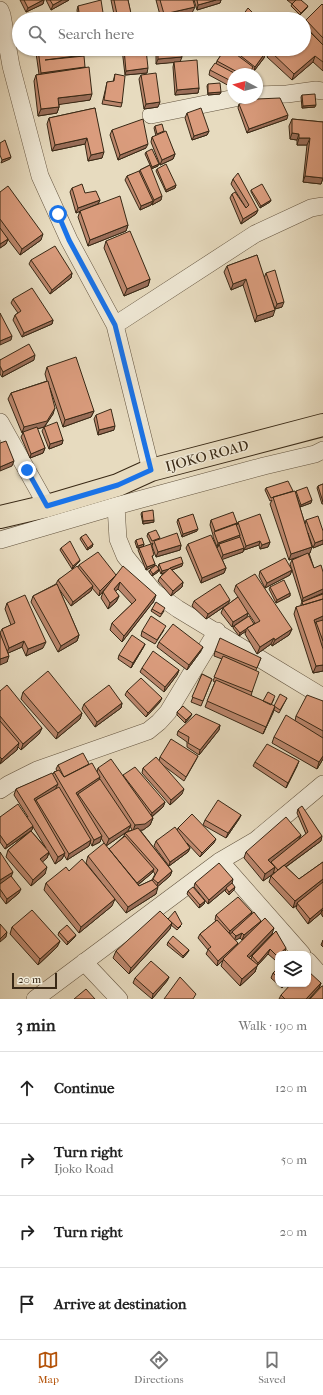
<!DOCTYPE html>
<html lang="en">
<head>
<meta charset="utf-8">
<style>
	:root { --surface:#fff; --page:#f6f6f6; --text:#222; --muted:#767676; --line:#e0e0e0; --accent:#b45309 }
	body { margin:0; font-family:"IM FELL French Canon",serif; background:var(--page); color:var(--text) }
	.controls { position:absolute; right:12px; bottom:12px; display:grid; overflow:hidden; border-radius:8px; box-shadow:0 1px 3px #0004 }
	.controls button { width:36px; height:36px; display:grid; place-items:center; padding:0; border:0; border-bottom:1px solid var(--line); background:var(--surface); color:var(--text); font:20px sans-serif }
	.compass { position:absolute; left:227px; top:68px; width:36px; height:36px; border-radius:50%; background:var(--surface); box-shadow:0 1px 3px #0004; rotate:277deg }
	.scale { position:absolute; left:12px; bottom:10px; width:45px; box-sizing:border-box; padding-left:4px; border:2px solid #382815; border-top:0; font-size:11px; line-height:14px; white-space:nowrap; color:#382815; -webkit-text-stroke:3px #efe8d5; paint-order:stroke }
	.stop { position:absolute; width:12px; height:12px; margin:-9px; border:3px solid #1a73e8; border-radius:50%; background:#fff }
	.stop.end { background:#1a73e8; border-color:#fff; box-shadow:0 1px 4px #0008 }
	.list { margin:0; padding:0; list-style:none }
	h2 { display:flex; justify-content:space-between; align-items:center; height:52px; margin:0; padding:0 16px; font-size:17px }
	h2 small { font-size:13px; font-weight:400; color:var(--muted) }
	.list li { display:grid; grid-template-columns:26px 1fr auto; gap:12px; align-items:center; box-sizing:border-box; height:72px; padding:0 16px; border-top:1px solid var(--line) }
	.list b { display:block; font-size:15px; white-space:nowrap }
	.list p { margin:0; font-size:13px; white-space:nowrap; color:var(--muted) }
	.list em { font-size:13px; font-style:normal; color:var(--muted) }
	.icon { flex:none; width:22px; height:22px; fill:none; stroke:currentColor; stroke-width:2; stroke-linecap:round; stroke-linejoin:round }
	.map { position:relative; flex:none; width:323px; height:999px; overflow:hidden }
	.search { position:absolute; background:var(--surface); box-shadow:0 1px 3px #0004; left:12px; right:12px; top:12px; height:44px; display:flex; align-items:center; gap:10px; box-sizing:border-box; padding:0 14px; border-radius:22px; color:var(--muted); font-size:15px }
	.sheet { height:340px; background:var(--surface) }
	nav { display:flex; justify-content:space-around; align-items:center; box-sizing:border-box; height:56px; border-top:1px solid var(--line); background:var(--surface); font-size:11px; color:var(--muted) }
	nav a { display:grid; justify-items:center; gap:2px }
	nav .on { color:var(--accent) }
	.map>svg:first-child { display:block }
</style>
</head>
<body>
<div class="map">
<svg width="323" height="999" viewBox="0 0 323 999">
	<rect width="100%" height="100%" fill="#e7dbbf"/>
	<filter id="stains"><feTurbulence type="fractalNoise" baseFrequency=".005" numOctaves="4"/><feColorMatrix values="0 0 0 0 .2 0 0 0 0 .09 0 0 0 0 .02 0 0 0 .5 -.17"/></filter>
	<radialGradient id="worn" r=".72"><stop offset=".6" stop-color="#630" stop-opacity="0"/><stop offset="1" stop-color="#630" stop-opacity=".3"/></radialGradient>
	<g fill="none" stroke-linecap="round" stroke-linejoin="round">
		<defs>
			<path id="minor" d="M 0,10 L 2,15 L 11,66 L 40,176 L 69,240 L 115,325 L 151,470
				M 257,95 L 287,94 L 316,90 L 323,91
				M 151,115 L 235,98
				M 115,325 L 255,234 L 311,208 L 323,206
				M 0,422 L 47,506
				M 116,506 L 118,539 L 125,556 L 154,592 L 178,609 L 323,697
				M 0,540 L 116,506 L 264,466 L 315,454 L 323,450
				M 0,790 L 9,784 L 37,770 L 148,731 L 159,722 L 168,712 L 217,631
				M 220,861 L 302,954
				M 308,961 L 323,978
				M 84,962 L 119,999
				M 35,999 L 220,861 L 256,840 L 323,784"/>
			<path id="major" d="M 0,517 L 47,506 L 118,485 L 151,470 L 323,425"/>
		</defs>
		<use href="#minor" stroke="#645540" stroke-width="18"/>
		<use href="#major" stroke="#382815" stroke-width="24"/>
		<use href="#minor" stroke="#efe8d5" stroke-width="17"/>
		<use href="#major" stroke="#e7dbbf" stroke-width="22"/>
	</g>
	<path fill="#bb866c" stroke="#382815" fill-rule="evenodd" d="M 20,0 L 44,0 L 43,4 L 26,12 Z
		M 46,0 L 69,0 L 51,10 Z
		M 111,0 L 128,0 L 132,19 L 115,19 Z
		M 156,0 L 193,0 L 192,13 L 167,19 L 161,19 Z
		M 194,0 L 221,0 L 220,3 L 197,10 Z
		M 287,0 L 301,0 L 307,8 L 300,15 L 291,6 L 292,4 Z
		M 323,5 L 323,45 L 304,25 L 306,20 Z
		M 78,6 L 104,19 L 78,19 L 77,10 Z
		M 243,15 L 259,19 L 239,19 L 242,18 Z
		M 323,45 L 323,71 L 313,62 L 292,80 L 267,57 L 270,51 Z
		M 33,49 L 82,49 L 82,56 L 85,68 L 90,100 L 59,104 L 59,107 L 57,113 L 38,116 L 34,81 L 36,75 L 39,74 L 36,53 L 37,50 L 33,51 Z
		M 122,49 L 146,49 L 147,73 L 125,75 Z
		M 156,49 L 181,49 L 180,62 L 199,88 L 198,93 L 175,95 L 173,67 L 174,62 L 156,64 Z
		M 224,49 L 260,49 L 265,53 L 264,58 L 254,71 L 252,70 L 249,74 L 233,74 L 233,88 L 209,75 L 210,70 L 216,64 L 217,61 L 225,49 Z
		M 115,74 L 122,103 L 121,107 L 102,104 L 106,87 L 107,82 L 113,82 Z
		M 141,75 L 158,107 L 144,109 L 139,79 Z
		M 208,84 L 221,92 L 220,94 L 208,95 L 207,86 Z
		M 302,95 L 315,107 L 302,108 L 301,97 Z
		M 239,104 L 287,119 L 247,133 L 238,108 Z
		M 95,108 L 102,158 L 88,161 L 85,144 L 52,151 L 47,124 L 49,118 Z
		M 187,113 L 209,131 L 207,135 L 192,140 L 185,118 Z
		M 292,119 L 323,122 L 323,178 L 321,184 L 303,182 L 307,145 L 297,145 L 297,140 L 290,139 L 289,126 Z
		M 155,126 L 164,131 L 175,154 L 173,159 L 160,165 L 151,142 L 152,137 L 156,136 L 154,128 Z
		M 112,130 L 146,148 L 118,160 L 110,135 Z
		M 146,152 L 158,166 L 151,169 L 161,200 L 152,205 L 152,204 L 151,205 L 140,210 L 125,180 L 127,176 L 139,172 L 140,170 L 150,165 L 145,154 Z
		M 157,169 L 176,185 L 175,188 L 166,192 L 156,171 Z
		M 233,179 L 258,210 L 256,214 L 241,224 L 230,198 L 232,194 L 246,208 L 231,184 Z
		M 72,188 L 100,200 L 98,204 L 128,225 L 126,231 L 88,246 L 78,217 L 80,211 L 76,213 L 70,192 Z
		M 251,190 L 271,200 L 270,202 L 260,208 L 251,192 Z
		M 0,192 L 41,240 L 20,255 L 3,233 L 8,239 L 6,244 L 0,248 Z
		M 106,241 L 150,279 L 148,286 L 124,296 L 104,248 Z
		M 257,255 L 273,316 L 255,322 L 243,285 L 231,290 L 224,272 L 227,266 Z
		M 31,260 L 72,273 L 71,278 L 50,294 L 29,264 Z
		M 266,273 L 282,307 L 275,309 L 264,278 Z
		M 13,299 L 53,320 L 52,324 L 22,337 L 13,320 L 15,315 L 18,313 L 11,303 Z
		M 0,360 L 34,360 L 2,377 L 0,374 Z
		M 47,367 L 94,411 L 91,417 L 63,427 L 50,388 L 53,414 L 45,426 L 63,440 L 62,444 L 49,449 L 42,431 L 44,427 L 37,429 L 45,448 L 43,453 L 30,458 L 21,437 L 23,433 L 22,433 L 8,399 L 11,393 L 47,381 L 45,374 Z
		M 96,415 L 114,430 L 98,435 L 94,419 Z
		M 323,484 L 323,504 L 322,504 L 317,488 L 318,486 Z
		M 266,488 L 293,491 L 292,492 L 295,493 L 296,491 L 311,503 L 300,507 L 296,495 L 305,524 L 306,520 L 323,531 L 323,544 L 313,548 L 308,533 L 310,553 L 309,553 L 314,568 L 323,572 L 323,593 L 307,600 L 323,594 L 323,671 L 313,673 L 294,614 L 296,607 L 301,606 L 301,604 L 302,602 L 290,564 L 292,560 L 301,556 L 289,560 L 270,504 L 272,500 L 270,501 L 265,490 Z
		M 142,512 L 154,522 L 143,524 L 141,514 Z
		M 178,519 L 197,531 L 182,537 L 177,522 Z
		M 211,520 L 237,523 L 237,525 L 238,522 L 270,542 L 268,547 L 260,549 L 259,545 L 244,550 L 244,549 L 243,552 L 222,559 L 226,568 L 224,573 L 201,583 L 186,548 L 188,544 L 217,548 L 218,547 L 217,547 L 213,537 L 213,535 L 210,525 Z
		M 148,533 L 159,539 L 181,545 L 180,550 L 156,557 L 152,546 L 153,543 L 151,544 L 147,536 Z
		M 81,537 L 93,544 L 92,547 L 87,550 L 80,539 Z
		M 136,540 L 144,544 L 143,547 L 153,557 L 152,558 L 155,564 L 154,566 L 146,570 L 138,550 L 139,548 L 142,547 L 137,548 L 135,542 Z
		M 61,548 L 80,560 L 79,562 L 72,569 L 60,550 Z
		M 159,564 L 182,566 L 172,570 L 183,582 L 182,587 L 171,596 L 158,581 L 160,577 L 165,572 L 161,574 L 158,567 Z
		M 79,565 L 116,575 L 154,601 L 122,642 L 110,630 L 112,623 L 132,604 L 118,589 L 115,591 L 119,596 L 116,602 L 108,609 L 101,598 L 103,592 L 108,586 L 99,596 L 92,588 L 91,591 L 71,606 L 59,589 L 79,635 L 77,641 L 58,652 L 31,602 L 33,596 L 56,584 L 58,580 L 78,567 Z
		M 159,569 L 158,572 L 152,576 L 149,572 L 150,570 Z
		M 292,570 L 290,575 L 265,588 L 259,576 L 260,571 Z
		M 236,585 L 292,629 L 289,635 L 272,646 L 271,644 L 257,654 L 245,634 L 246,631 L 239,636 L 233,628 L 234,626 L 255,623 L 248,613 L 232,627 L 221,613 L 223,608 L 238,597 L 234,591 Z
		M 270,587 L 290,593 L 290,596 L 276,603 L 269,589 Z
		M 194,601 L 228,604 L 206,619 L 192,606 Z
		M 7,603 L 43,648 L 26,656 L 22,647 L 8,653 L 7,662 L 0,633 L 2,629 L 11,625 L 5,609 Z
		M 152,609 L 164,611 L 160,617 L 151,611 Z
		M 164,630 L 155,644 L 141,636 L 142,631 Z
		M 159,642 L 201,651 L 187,670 L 157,647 Z
		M 145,644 L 143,648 L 131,668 L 118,659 L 119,655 Z
		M 215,651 L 261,658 L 256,670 L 252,692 L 251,696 L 263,701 L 274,699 L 271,705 L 274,706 L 287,698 L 279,713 L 274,710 L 263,734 L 205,707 L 215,682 L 213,681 L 222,659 L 214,656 Z
		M 142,668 L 179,670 L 177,675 L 164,692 L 140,672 Z
		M 202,674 L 212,679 L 201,706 L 191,702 Z
		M 0,691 L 42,728 L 39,734 L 21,750 L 18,747 L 17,750 L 0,764 Z
		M 127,691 L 160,702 L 146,717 L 125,695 Z
		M 23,692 L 82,713 L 80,719 L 56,739 L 21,699 Z
		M 323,701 L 323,759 L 317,769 L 272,743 L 274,737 L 295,721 L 296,716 Z
		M 122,703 L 121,708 L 95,727 L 82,709 L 84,704 Z
		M 177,712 L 191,716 L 185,723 L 177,715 Z
		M 220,725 L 219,730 L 199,755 L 187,747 L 187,742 L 177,735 L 178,731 Z
		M 198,756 L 196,760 L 184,781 L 160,763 L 182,794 L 170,805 L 142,773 L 143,768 L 159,761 L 160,757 Z
		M 255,762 L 297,766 L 286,788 L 253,766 Z
		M 89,764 L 88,765 L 97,772 L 98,768 L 123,776 L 123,775 L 165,802 L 163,807 L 152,817 L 153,818 L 150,825 L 143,830 L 140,830 L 172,871 L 170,876 L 157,887 L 156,894 L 126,913 L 86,863 L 88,856 L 109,850 L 124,836 L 125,833 L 106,846 L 101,838 L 100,842 L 92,846 L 90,842 L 89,846 L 67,860 L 64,855 L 62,859 L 55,864 L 49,853 L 47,858 L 42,862 L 45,874 L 31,886 L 6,857 L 8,850 L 28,833 L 5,849 L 0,842 L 0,817 L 28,817 L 14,795 L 16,789 L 53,774 L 54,772 L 57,771 L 56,769 L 58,765 ZM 130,826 L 132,830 L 126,832 L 128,831 ZM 33,827 L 46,848 L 31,831 ZM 153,871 L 155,874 L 152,880 L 139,886 L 138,885 L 152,873 Z
		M 298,809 L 321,841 L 286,867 L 299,879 L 323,862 L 323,917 L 321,914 L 321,913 L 308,924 L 296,908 L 297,905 L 293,908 L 269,882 L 271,876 L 275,873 L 274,872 L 273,874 L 263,881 L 244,858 L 246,852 L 301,835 L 299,840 L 306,834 L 297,813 Z
		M 241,815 L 239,819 L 226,838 L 203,825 L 205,820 Z
		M 178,828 L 214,843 L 200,857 L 187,843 L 190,848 L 188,852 L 169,866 L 154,846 L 156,841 L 177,830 Z
		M 69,871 L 112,906 L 79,933 L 44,890 L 46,883 Z
		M 11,876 L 19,893 L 6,904 L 0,896 L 0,884 Z
		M 195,883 L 232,884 L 234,890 L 229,895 L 225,891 L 226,889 L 208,904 L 194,887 Z
		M 188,891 L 205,901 L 204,904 L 199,908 L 187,894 Z
		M 252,912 L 251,915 L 272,934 L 249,958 L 251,959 L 252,956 L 276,931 L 285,952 L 283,954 L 278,954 L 275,960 L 268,954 L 257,966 L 255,972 L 240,986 L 221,966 L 223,960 L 217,966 L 206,954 L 208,950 L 198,938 L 200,934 L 216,921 L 215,920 L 216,915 ZM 247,936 L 237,946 L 235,940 L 240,938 L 242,940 Z
		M 168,919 L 181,926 L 177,930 L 171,925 L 170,929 L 129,974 L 113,958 L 116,951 Z
		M 12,927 L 60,941 L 57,947 L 38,965 L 10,934 Z
		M 59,932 L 75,937 L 67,945 L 58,935 Z
		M 323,940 L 323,947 L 321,945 Z
		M 168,942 L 189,950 L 188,952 L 183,958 L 167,945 Z
		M 278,968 L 278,984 L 286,984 L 282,988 L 271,978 L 273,973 Z
		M 169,977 L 167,981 L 152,999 L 133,983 L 135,978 Z
		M 321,983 L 319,988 L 309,999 L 279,999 L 281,995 Z"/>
	<path fill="#996d58" stroke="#382815" d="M 43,0 L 44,0 L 43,4 L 26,12 L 28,8 Z
		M 62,0 L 69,0 L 51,10 L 53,5 Z
		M 216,0 L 221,0 L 220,3 L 197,10 L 198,5 Z
		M 308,6 L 307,8 L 300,15 L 301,13 Z
		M 195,7 L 192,13 L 167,19 L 162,19 L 164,14 Z
		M 34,49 L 38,49 L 37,50 L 33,51 Z
		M 110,50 L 109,52 L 98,54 L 99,52 Z
		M 148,50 L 155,50 L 154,52 L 147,53 Z
		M 265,53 L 264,58 L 254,71 L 255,67 Z
		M 83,55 L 81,59 L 45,60 Z
		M 315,56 L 313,62 L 292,80 L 294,74 Z
		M 182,57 L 180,62 L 156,64 L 158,59 Z
		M 85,67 L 40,77 L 41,73 Z
		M 148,68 L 147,73 L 125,75 L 126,71 Z
		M 199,88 L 198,93 L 175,95 L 177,90 Z
		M 221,92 L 220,94 L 208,95 L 208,93 Z
		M 92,94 L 90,100 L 56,105 L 58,98 Z
		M 160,102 L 158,107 L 144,109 L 146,104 Z
		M 316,105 L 315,107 L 302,108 L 303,106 Z
		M 59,107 L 57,113 L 38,116 L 41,109 Z
		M 288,115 L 287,119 L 247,133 L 249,129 Z
		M 209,131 L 207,135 L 192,140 L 194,136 Z
		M 292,133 L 299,134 L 297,140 L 290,139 Z
		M 87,138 L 85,144 L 52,151 L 55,145 Z
		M 299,138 L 310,138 L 307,145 L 297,145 Z
		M 148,144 L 146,148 L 118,160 L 120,155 Z
		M 104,152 L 102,158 L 88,161 L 91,155 Z
		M 175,154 L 173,159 L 160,165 L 162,160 Z
		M 11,157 L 10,159 L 1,163 L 2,160 Z
		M 159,164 L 158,166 L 151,169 L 152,167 Z
		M 305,176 L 323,178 L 321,184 L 303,182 Z
		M 176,185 L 175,188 L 166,192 L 166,190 Z
		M 162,196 L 161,200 L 152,205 L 154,200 Z
		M 100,200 L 98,204 L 76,213 L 78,208 Z
		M 271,200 L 270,202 L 260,208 L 261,206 Z
		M 153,201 L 151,205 L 140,210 L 141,206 Z
		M 258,210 L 256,214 L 241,224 L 243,219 Z
		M 128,225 L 126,231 L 88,246 L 90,240 Z
		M 43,234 L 41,240 L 20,255 L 22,249 Z
		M 8,239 L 6,244 L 0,248 L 0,244 Z
		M 72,273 L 71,278 L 50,294 L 52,290 Z
		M 150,279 L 148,286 L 124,296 L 127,289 Z
		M 246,279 L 243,285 L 231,290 L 233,284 Z
		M 284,302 L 282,307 L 275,309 L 277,304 Z
		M 275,310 L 273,316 L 255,322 L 257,316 Z
		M 53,320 L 52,324 L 22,337 L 24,333 Z
		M 12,336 L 11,340 L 0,345 L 0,341 Z
		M 35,355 L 34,360 L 2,377 L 3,372 Z
		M 55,408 L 53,414 L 44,427 L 22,433 L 24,427 Z
		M 94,411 L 91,417 L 63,427 L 65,420 Z
		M 115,426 L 114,430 L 98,435 L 99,430 Z
		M 63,440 L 62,444 L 49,449 L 50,444 Z
		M 45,448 L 43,453 L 30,458 L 31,454 Z
		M 14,461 L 12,466 L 0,471 L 0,467 Z
		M 312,500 L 311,503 L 300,507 L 301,505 Z
		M 154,520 L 154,522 L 143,524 L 143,521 Z
		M 237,523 L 235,527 L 215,532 L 215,531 Z
		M 198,529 L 197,531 L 182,537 L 183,534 Z
		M 240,535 L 239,539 L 219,544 L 218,547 L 217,547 L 218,543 Z
		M 323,540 L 323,544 L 313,548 L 315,543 Z
		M 260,541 L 259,545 L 244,550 L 246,546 Z
		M 270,542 L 268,547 L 260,549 L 262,545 Z
		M 93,544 L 92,547 L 87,550 L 88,548 Z
		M 144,544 L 143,547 L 137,548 L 138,546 Z
		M 181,545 L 180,550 L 156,557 L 158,552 Z
		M 312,547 L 310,553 L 289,560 L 291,554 Z
		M 244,548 L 243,552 L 221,560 L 223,555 Z
		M 80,560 L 79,562 L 72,569 L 73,566 Z
		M 183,563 L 182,566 L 161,574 L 162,571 Z
		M 155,564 L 154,566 L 146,570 L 147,567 Z
		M 226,568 L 224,573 L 201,583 L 202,578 Z
		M 159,569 L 158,572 L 152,576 L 153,574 Z
		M 292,570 L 290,575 L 265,588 L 267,583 Z
		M 116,575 L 114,579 L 99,596 L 100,591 Z
		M 120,582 L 118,589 L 111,595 L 114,589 Z
		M 183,582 L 182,587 L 171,596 L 173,591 Z
		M 93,586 L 91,591 L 71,606 L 73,602 Z
		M 323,589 L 323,593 L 302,602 L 303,598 Z
		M 290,593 L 290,596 L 276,603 L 277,600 Z
		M 156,595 L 154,601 L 122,642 L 124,636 Z
		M 119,596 L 116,602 L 108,609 L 110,603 Z
		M 230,600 L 228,604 L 206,619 L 208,614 Z
		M 248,613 L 247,617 L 232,627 L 233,622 Z
		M 323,616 L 323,622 L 316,622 L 314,625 L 314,620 Z
		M 246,629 L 246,631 L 239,636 L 240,633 Z
		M 292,629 L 289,635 L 272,646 L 275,640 Z
		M 79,635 L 77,641 L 58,652 L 61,646 Z
		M 274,638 L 271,644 L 257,654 L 260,647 Z
		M 24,641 L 22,647 L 6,654 L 9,648 Z
		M 46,642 L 43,648 L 26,656 L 28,649 Z
		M 145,644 L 143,648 L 131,668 L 133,663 Z
		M 203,647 L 201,651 L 187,670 L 189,665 Z
		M 9,656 L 7,662 L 0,665 L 0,659 Z
		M 323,665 L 323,671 L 313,673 L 316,666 Z
		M 179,670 L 177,675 L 164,692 L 165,687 Z
		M 162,698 L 160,702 L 146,717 L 148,713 Z
		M 122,703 L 121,708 L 95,727 L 97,722 Z
		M 275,706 L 273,713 L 263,734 Z
		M 82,713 L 80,719 L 56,739 L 58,733 Z
		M 192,714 L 191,716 L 185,723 L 186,720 Z
		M 220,725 L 219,730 L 199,755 L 200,750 Z
		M 42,728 L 39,734 L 21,750 L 23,744 Z
		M 19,743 L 17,750 L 0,764 L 2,759 Z
		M 323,756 L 323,759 L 317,769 L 319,762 Z
		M 299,761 L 297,766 L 286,788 L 288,783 Z
		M 100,777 L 98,784 L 78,794 L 77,798 L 76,793 Z
		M 58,784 L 55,790 L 36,800 L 35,803 L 34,799 Z
		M 184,789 L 182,794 L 170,805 L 171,800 Z
		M 165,802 L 163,807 L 151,817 L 152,813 Z
		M 241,815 L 239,819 L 226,838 L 228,833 Z
		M 153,818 L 150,825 L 143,830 L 133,831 L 135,825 Z
		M 131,825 L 128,831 L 106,846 L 109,839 Z
		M 33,826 L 32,830 L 5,849 L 7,845 Z
		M 301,835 L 298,841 L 266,866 L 268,860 Z
		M 102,836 L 100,842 L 92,846 L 94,840 Z
		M 322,836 L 321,841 L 276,874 L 278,870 Z
		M 216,839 L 214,843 L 200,857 L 202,853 Z
		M 91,840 L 89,846 L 67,860 L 69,854 Z
		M 190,848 L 188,852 L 169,866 L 170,862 Z
		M 49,852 L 47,858 L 38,866 L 40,859 Z
		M 65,853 L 62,859 L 55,864 L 58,857 Z
		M 47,867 L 45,874 L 31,886 L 33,880 Z
		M 275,867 L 273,874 L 263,881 L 265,874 Z
		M 154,869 L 152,873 L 135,887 L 137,883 Z
		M 172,871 L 170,876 L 156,888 L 158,883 Z
		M 13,872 L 11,877 L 0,884 L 0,880 Z
		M 233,879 L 232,884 L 208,904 L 209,900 Z
		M 323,879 L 323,883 L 297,903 L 297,905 L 293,908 L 295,901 Z
		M 158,887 L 156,894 L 126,913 L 128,907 Z
		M 235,887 L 234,890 L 229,895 L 229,892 Z
		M 21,889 L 19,893 L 6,904 L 7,899 Z
		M 115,899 L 112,906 L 79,933 L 81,927 Z
		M 205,901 L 204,904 L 199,908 L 200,905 Z
		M 323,908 L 323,911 L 322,910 L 321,913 L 308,924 L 310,919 Z
		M 252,912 L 250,917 L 228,936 L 230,931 Z
		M 261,921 L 259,926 L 242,940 L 244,935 Z
		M 172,923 L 170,929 L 129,974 L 131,968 Z
		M 274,928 L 272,934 L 245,962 L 247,956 Z
		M 7,932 L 6,937 L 0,942 L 0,939 Z
		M 242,933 L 240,938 L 234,941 L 236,936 Z
		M 76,935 L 75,937 L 67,945 L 68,942 Z
		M 60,941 L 57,947 L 38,965 L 40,959 Z
		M 238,943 L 236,948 L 217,966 L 218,961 Z
		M 286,948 L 285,952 L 283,954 L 279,954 Z
		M 270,949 L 268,954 L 257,966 L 255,972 L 240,986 L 242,979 L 257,966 L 258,963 Z
		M 189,950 L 188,952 L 183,958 L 183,956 Z
		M 278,955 L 278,958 L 275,960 L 277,956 Z
		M 169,977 L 167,981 L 152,999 L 153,994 Z
		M 321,983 L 319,988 L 309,999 L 306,999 Z
		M 284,984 L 286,984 L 282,988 Z"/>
	<path fill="#da9c7d" stroke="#382815" d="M 24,0 L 43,0 L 28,8 Z
		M 50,0 L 62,0 L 53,5 Z
		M 101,0 L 104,19 L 80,19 L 78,6 Z
		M 114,0 L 128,0 L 132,18 L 127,19 L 118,19 Z
		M 160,0 L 193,0 L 195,7 L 164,14 Z
		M 197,0 L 216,0 L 198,5 Z
		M 296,0 L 301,0 L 308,6 L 301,13 L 292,4 Z
		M 322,4 L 323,5 L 323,38 L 306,20 Z
		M 248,8 L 259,19 L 247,19 L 243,15 Z
		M 304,26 L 323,45 L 323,62 L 315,56 L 294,74 L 270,51 L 271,49 L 304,49 Z
		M 38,49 L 82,49 L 83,55 L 45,60 L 84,56 L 85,67 L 41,73 Z
		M 99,49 L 110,49 L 110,50 L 99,52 Z
		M 124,49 L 146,49 L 148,68 L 126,71 Z
		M 148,49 L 154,49 L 155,50 L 148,50 Z
		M 158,49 L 181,49 L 182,57 L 158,59 Z
		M 225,49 L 229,49 L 253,67 L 249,74 L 241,74 L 217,61 Z
		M 232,49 L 260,49 L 265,53 L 255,67 Z
		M 197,60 L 199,88 L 177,90 L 174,62 Z
		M 215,63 L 236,74 L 233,74 L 233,82 L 210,70 Z
		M 89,67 L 92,94 L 58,98 L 59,107 L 41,109 L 36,75 Z
		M 156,73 L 160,102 L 146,104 L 141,75 Z
		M 115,74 L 125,76 L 122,103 L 104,100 L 107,82 L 114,81 Z
		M 220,83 L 221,92 L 208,93 L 208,84 Z
		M 315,94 L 316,105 L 303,106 L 302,95 Z
		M 280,98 L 288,115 L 249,129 L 239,104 L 257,99 Z
		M 95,108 L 104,152 L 91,155 L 87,138 L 55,145 L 49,118 Z
		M 201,108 L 209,131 L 194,136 L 187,113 Z
		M 143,119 L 148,144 L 120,155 L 112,130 Z
		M 292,119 L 323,122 L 323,178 L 305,176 L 310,138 L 299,138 L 299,134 L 292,133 Z
		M 162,124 L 164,131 L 157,134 L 155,126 Z
		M 166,131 L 175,154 L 162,160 L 152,137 Z
		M 5,140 L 11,157 L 2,160 L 0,155 L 0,143 Z
		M 152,149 L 159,164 L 152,167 L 146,152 Z
		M 166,164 L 176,185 L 166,190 L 157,169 Z
		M 150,165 L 162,196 L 154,200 L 140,170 Z
		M 139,171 L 153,201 L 141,206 L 127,176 Z
		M 238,173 L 258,210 L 243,219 L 232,194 L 235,192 L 246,208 L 249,205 L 233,179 Z
		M 82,184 L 85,193 L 96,191 L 100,200 L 78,208 L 72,188 Z
		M 262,184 L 271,200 L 261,206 L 251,190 Z
		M 8,186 L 43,234 L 22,249 L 0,219 L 0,192 Z
		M 120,196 L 128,225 L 90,240 L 80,211 Z
		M 0,228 L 8,239 L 0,244 Z
		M 130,231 L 150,279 L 127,289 L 106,241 Z
		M 55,246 L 72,273 L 52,290 L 31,260 Z
		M 257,255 L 275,310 L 257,316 L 246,279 L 233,284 L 227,266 Z
		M 275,270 L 284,302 L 277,304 L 266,273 Z
		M 32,288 L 53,320 L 24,333 L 15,315 L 21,311 L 13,299 Z
		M 0,313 L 12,336 L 0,341 Z
		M 29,344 L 35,355 L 3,372 L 0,366 L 0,360 Z
		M 76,357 L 94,411 L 65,420 L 47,367 Z
		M 48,381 L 55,408 L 47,421 L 24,427 L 11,393 Z
		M 111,409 L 115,426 L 99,430 L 96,415 Z
		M 57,422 L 63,440 L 50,444 L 44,427 Z
		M 37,427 L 45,448 L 31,454 L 23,432 Z
		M 6,441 L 14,461 L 0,467 L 0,443 Z
		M 288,481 L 293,491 L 271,498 L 266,488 Z
		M 323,484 L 323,502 L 318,486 Z
		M 307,487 L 312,500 L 301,505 L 296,491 Z
		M 295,491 L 312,547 L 291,554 L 273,497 Z
		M 153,510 L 154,520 L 143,521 L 142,512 Z
		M 233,512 L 237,523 L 215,531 L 211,520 Z
		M 193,514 L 198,529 L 183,534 L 178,519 Z
		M 260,514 L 270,542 L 262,545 L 260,541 L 246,546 L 238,522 Z
		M 318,516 L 323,531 L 323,540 L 315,543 L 306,520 Z
		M 236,524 L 240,535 L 218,543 L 214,532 Z
		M 156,530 L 160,538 L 152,541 L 148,533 Z
		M 177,533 L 181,545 L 158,552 L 154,541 Z
		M 86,534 L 93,544 L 88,548 L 81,537 Z
		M 211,535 L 226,568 L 202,578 L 188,544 Z
		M 240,537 L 244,548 L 223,555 L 219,544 Z
		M 142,538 L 144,544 L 138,546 L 136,540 Z
		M 70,541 L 80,560 L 73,566 L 61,548 Z
		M 151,544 L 154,555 L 152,556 L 155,564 L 147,567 L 139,548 Z
		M 98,552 L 116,575 L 100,591 L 79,565 Z
		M 308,553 L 314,568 L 321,565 L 323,572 L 323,589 L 303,598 L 292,560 Z
		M 181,557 L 183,563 L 170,568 L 169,569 L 162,571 L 159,564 Z
		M 285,558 L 292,570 L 267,583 L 260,571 Z
		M 156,565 L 159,569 L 153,574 L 150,570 Z
		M 77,566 L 93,586 L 73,602 L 58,580 Z
		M 123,566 L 156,595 L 124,636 L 112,623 L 136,600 L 120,582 L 114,589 L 119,596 L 110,603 L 103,592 Z
		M 170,568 L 183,582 L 173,591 L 160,577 Z
		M 255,574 L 292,629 L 275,640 L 274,638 L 260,647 L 247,628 L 260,621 L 236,585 Z
		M 284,580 L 290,593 L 277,600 L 270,587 Z
		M 57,584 L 79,635 L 61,646 L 33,596 Z
		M 220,584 L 230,600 L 208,614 L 194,601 Z
		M 323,594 L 323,599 L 303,605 L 302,602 Z
		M 25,595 L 46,642 L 28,649 L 24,641 L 9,648 L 2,629 L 15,623 L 7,603 Z
		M 238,597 L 248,613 L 233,622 L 223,608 Z
		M 323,599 L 323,616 L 314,620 L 323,649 L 323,665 L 316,666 L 296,607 Z
		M 156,602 L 165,608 L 161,614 L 152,609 Z
		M 151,616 L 166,626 L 157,640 L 142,631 Z
		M 249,616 L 254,624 L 247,628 L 246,629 L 240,633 L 234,626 Z
		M 323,620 L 323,641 L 316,622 Z
		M 173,624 L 203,647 L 189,665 L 159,642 Z
		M 0,633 L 9,656 L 0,659 Z
		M 132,635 L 145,644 L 133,663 L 119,655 Z
		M 220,638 L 261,658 L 257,668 L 215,651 Z
		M 153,651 L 179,670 L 165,687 L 142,668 Z
		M 223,656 L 259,672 L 252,692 L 214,677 Z
		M 48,671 L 82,713 L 58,733 L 23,692 Z
		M 202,674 L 212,679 L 203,701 L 192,697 Z
		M 141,678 L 162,698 L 148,713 L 127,691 Z
		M 216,680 L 275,706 L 266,727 L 207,701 Z
		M 7,685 L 42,728 L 23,744 L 0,716 L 0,691 Z
		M 109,685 L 122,703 L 97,722 L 84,704 Z
		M 268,692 L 275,696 L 271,705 L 263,701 Z
		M 280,694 L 287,698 L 280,710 L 274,706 Z
		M 307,695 L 323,701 L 323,731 L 296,716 Z
		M 183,706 L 192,714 L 186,720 L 177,712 Z
		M 196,714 L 220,725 L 200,750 L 188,743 L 189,737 L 178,731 Z
		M 286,715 L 323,738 L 323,756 L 319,762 L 274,737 Z
		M 0,721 L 19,743 L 2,759 L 0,757 Z
		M 171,739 L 198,756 L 186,777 L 160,757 Z
		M 267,744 L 299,761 L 288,783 L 255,762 Z
		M 83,753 L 89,764 L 64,777 L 58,765 Z
		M 156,757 L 184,789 L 171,800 L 143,768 Z
		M 111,759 L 153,818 L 145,824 L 135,825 L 98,768 Z
		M 92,763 L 100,777 L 76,793 L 102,836 L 94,840 L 54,772 L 59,770 L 64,777 Z
		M 135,767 L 165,802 L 152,813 L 123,775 Z
		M 52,773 L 58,784 L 34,799 L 65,853 L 58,857 L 16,789 Z
		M 100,779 L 131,825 L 109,839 L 78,794 Z
		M 59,787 L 91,840 L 69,854 L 36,800 Z
		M 218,800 L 241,815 L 228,833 L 205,820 Z
		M 18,804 L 33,826 L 7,845 L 0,835 L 0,817 Z
		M 302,806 L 322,836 L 278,870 L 271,862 L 308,832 L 298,809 Z
		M 192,814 L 216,839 L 202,853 L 178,828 Z
		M 286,817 L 301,835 L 268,860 L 275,867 L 265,874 L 246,852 Z
		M 175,827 L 190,848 L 170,862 L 156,841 Z
		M 138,828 L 172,871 L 158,883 L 153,879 L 158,870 L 125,833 Z
		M 31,831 L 49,852 L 40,859 L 47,867 L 33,880 L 8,850 Z
		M 125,836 L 154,869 L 137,883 L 109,849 Z
		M 104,843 L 139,886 L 152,880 L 158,887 L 128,907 L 88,856 Z
		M 0,852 L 13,872 L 0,880 Z
		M 82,859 L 115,899 L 81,927 L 46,883 L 66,867 L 69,871 Z
		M 323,862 L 323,879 L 295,901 L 271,876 L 284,865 L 299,879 Z
		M 219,863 L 233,879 L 209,900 L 195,883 Z
		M 11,876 L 21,889 L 7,899 L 0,889 L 0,884 Z
		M 323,882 L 323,908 L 310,919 L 297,903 Z
		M 232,883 L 235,887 L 229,892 L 226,888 Z
		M 193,887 L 205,901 L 200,905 L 188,891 Z
		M 238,897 L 252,912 L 230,931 L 216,915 Z
		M 32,910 L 60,941 L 40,959 L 12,927 Z
		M 160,911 L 172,923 L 131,968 L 116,951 Z
		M 175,911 L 182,924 L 178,928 L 168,919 Z
		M 254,912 L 261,921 L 244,935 L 242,933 L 236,936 L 232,932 Z
		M 265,918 L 274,928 L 247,956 L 258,965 L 242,979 L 223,959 Z
		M 217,920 L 238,943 L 218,961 L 208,949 L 211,947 L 200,934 Z
		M 0,924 L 7,932 L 0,939 Z
		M 67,925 L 76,935 L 68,942 L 59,932 Z
		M 276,931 L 286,948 L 277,956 L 270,949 L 258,963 L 252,956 Z
		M 173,936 L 189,950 L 183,956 L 168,942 Z
		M 151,961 L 169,977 L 153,994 L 135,978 Z
		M 278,968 L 278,978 L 273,973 Z
		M 308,971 L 321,983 L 306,999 L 285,999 L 281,995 L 291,984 L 308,984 Z
		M 180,977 L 196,994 L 193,999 L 164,999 Z
		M 322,986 L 323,986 L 323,999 L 310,999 Z
		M 86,989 L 95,999 L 74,999 Z"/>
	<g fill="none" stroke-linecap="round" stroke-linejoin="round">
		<path stroke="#1a73e8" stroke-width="5" d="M 27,470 L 47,506 L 118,485 L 151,470 L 115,325 L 69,240 L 58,214"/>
	</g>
	<g text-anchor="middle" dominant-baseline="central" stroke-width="3" stroke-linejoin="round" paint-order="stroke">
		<g font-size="14" fill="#382815" stroke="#efe8d5">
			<text transform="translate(207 456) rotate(-15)">IJOKO ROAD</text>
		</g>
	</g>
	<rect width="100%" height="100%" filter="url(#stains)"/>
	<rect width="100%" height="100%" fill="url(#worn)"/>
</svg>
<div class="controls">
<button><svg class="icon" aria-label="layers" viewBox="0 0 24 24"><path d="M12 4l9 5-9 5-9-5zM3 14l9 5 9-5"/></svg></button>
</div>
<svg class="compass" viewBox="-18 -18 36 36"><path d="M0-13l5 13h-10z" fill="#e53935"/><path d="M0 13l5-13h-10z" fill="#767676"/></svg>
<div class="scale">20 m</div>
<div class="stop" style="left:58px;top:214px"></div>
<div class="stop end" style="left:27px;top:470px"></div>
<div class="search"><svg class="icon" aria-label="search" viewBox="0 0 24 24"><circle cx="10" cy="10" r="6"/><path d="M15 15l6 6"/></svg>Search here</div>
</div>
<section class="sheet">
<h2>3 min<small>Walk · 190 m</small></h2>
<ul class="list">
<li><svg class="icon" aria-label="ahead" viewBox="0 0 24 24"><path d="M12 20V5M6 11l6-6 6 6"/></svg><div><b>Continue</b></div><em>120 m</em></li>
<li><svg class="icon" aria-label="right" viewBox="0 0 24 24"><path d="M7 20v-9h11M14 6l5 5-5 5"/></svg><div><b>Turn right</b><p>Ijoko Road</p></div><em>50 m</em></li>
<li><svg class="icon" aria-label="right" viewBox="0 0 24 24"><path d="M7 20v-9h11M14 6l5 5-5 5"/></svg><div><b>Turn right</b></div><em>20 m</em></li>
<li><svg class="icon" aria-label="arrive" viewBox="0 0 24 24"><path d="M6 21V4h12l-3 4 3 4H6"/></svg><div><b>Arrive at destination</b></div></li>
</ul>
</section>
<nav>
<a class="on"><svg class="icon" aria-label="map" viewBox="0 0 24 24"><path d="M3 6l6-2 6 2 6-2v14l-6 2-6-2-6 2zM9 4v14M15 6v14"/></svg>Map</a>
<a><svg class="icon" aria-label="directions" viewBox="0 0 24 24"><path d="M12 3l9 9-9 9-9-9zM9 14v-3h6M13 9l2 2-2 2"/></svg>Directions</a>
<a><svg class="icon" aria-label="saved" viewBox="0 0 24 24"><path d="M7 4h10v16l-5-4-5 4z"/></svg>Saved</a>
</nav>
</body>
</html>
